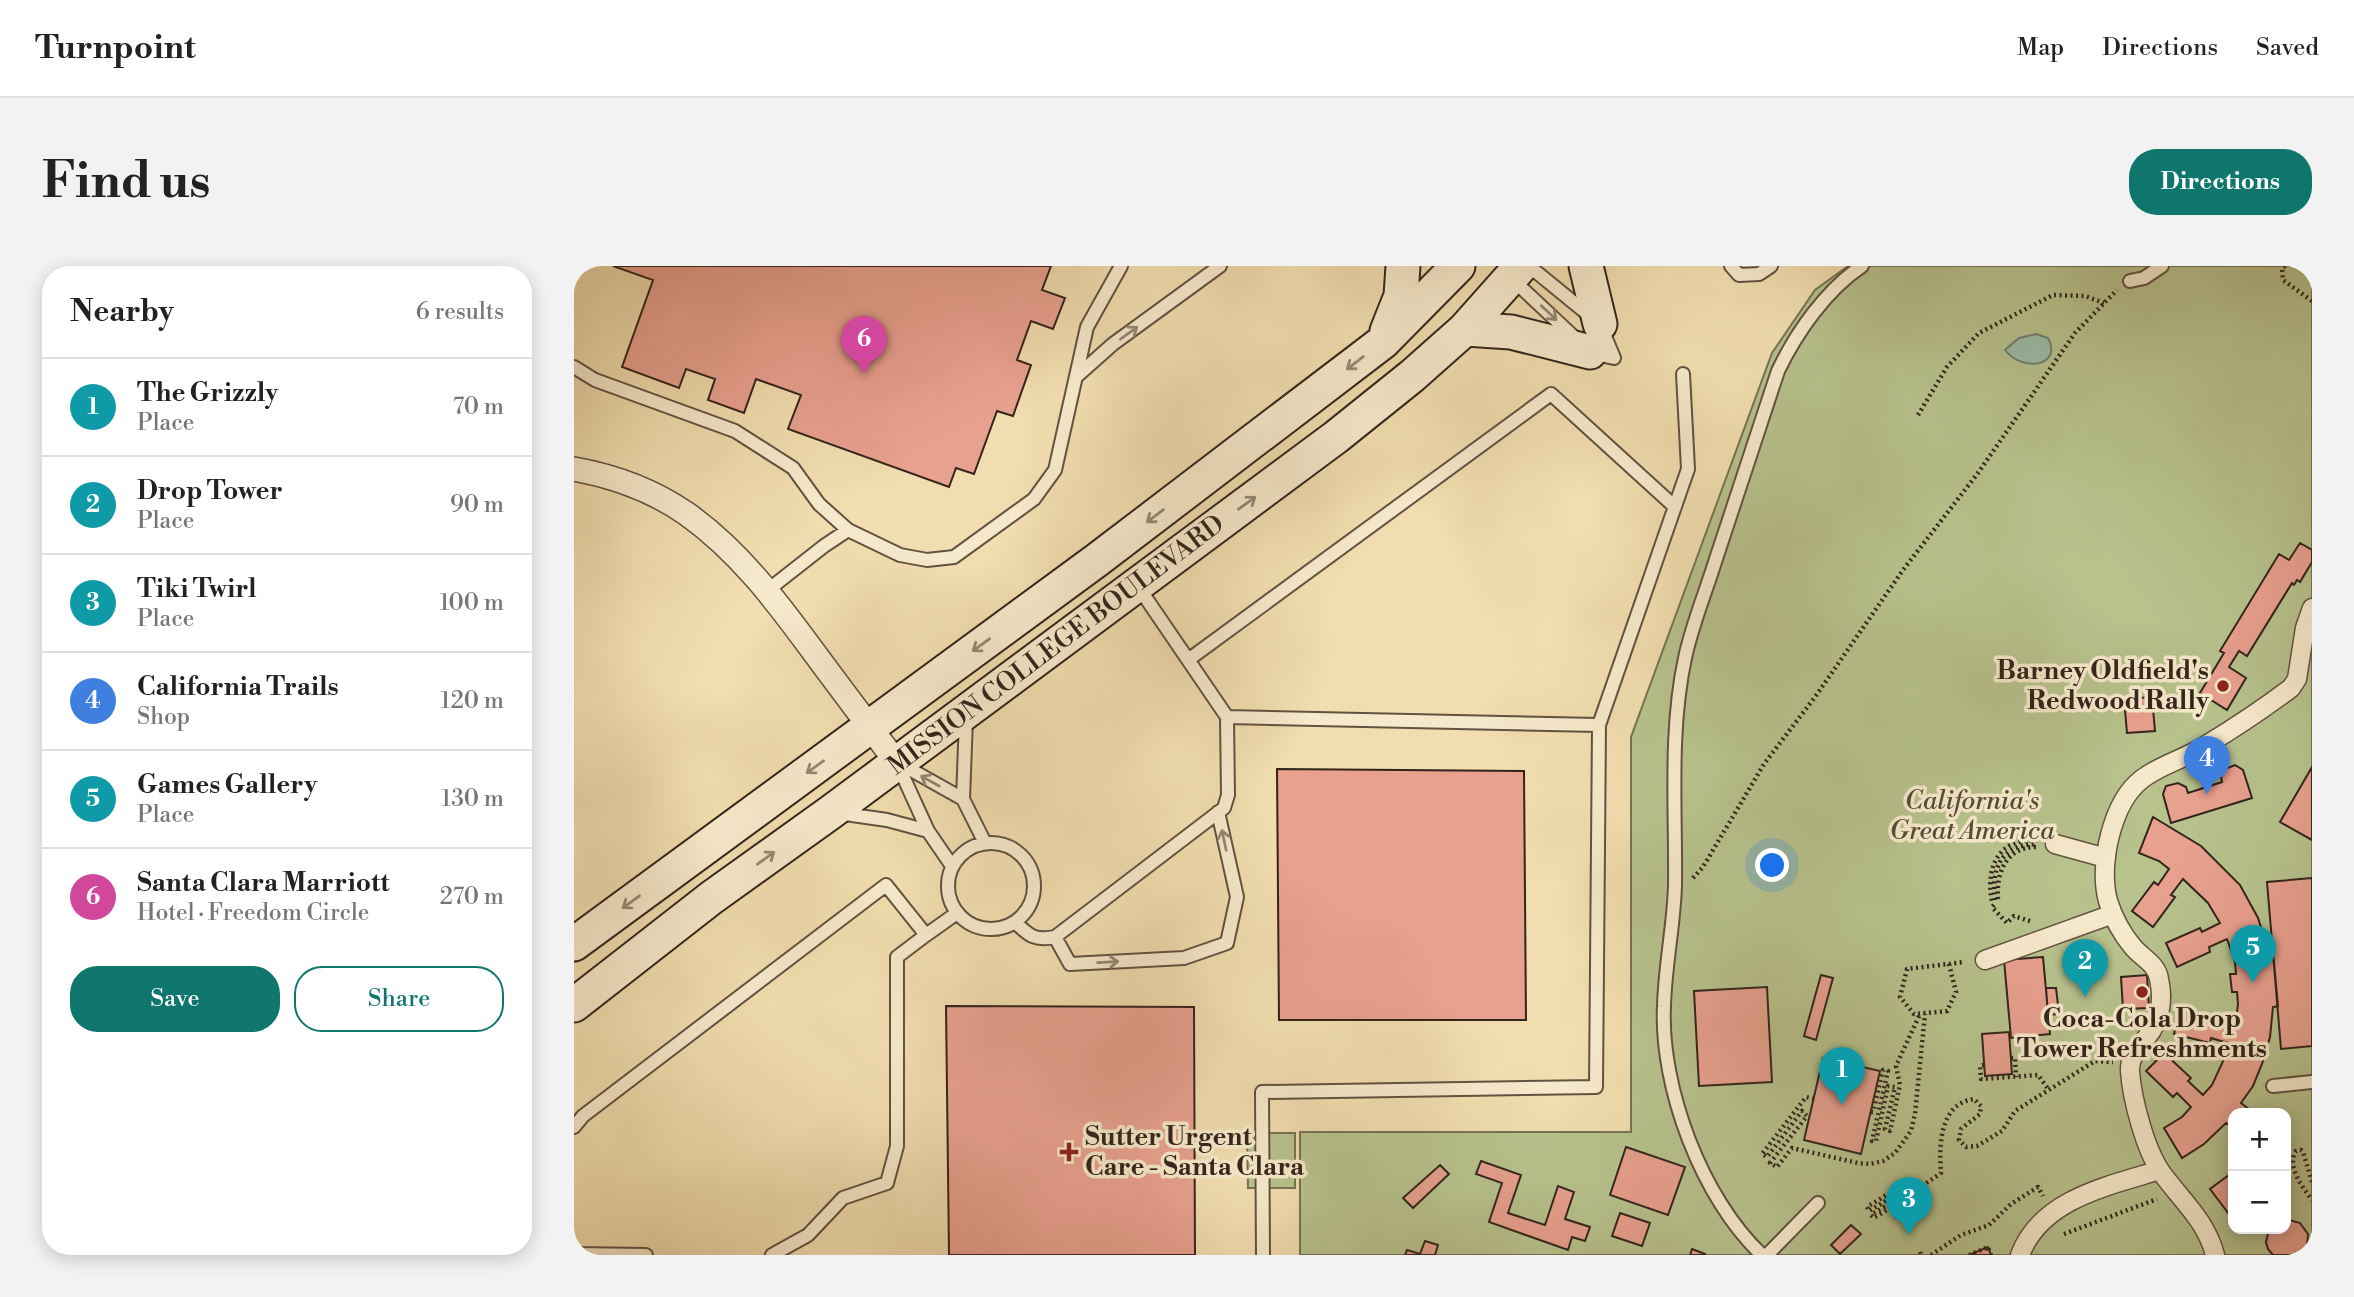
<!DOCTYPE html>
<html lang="en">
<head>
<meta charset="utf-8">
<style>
	:root { --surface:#fff; --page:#f2f2f2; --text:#222; --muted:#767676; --line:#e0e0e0; --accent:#0f766e }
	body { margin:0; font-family:"Libre Bodoni",serif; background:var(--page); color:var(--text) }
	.controls { position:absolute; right:21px; bottom:21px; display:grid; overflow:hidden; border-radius:14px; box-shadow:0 4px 18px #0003 }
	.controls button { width:63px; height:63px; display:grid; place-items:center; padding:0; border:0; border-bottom:2px solid var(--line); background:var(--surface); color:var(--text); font:35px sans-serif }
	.you { position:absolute; left:1199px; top:600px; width:24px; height:24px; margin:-18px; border:5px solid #fff; border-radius:50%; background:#1a73e8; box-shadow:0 0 0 10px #1a73e833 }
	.badge { display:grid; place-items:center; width:46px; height:46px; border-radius:50%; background:var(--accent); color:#fff; font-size:23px; font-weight:700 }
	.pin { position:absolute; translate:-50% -58px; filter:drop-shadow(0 2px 4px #0008) }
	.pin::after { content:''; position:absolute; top:37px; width:24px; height:21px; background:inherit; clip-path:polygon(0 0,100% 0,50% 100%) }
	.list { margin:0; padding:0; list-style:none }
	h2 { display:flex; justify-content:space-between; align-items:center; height:91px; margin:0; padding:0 28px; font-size:30px }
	h2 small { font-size:23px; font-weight:400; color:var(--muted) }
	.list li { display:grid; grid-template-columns:46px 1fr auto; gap:21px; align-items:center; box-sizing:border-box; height:98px; padding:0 28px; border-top:2px solid var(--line) }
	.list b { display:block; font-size:26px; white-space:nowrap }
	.list p { margin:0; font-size:23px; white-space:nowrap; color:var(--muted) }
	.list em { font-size:23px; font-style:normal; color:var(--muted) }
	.actions { display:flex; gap:14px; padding:21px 28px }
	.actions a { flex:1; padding:16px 0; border:2px solid var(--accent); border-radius:28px; text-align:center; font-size:24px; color:var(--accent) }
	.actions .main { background:var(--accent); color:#fff }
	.map { position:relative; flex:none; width:1738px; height:989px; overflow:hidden; border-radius:28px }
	header { display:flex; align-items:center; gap:42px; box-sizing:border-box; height:98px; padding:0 35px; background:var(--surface); border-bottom:2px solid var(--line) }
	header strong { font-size:33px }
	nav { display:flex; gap:38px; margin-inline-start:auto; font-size:24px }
	.intro { display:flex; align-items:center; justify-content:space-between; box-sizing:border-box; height:168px; padding:0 42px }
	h1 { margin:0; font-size:49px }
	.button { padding:18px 32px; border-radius:28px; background:var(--accent); color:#fff; font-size:24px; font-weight:700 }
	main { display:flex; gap:42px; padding:0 42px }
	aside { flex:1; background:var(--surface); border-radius:28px; box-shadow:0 4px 18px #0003 }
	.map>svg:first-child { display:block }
</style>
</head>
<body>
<header>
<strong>Turnpoint</strong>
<nav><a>Map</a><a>Directions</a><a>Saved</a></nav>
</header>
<div class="intro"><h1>Find us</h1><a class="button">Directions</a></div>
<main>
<aside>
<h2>Nearby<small>6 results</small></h2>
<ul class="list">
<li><span class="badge" style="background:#0f9aa8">1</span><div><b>The Grizzly</b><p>Place</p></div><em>70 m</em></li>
<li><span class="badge" style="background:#0f9aa8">2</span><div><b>Drop Tower</b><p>Place</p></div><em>90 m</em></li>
<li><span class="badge" style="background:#0f9aa8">3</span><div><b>Tiki Twirl</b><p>Place</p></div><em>100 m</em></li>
<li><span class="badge" style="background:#3f7fe0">4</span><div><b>California Trails</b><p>Shop</p></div><em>120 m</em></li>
<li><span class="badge" style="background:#0f9aa8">5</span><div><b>Games Gallery</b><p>Place</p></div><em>130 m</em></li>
<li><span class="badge" style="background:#d1479c">6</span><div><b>Santa Clara Marriott</b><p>Hotel · Freedom Circle</p></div><em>270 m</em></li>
</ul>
<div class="actions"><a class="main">Save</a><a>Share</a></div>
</aside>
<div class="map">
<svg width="1738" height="989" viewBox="0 0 1738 989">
	<rect width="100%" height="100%" fill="#f1ddaf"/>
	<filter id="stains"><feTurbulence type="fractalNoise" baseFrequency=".00286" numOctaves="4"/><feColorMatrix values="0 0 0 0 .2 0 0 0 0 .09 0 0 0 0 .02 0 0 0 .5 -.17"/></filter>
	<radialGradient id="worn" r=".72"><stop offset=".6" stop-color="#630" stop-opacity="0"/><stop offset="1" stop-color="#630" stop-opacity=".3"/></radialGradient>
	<path fill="#b7c28d" stroke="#757354" stroke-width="2" fill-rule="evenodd" d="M 1274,0 L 1738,0 L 1738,989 L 726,989 L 726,866 L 1057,866 L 1057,471 L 1198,87 L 1241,24 ZM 1659,847 L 1712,847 L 1712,963 L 1659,963 Z
		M 673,867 L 721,867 L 721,922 L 674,922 Z"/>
	<path fill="#9bbca8" stroke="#717f70" stroke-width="2" d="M 1462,68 L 1474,72 C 1489,100 1449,107 1431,84 L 1445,72 Z"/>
	<path fill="#e8a08f" stroke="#33241c" stroke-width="2" d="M 39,0 L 477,0 L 468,24 L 491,32 L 479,63 L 457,55 L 443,94 L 457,99 L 439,150 L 423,145 L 400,208 L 382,202 L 375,221 L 214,163 L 227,129 L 182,113 L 170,147 L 134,134 L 141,113 L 112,103 L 105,122 L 48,101 L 79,14 Z
		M 1726,277 L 1738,284 L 1738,296 L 1726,316 L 1723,314 L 1720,319 L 1718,317 L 1673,390 L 1665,385 L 1655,401 L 1672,412 L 1653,444 L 1626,427 L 1650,387 L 1646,385 L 1705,288 L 1715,294 Z
		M 1578,431 L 1581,465 L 1553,467 L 1550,433 Z
		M 1661,499 L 1669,504 L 1678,532 L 1597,557 L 1589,528 L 1592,520 L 1604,517 L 1612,521 L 1614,527 L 1648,516 L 1647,511 L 1651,503 Z
		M 1738,501 L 1738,574 L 1706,556 Z
		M 703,503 L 950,505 L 952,754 L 705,754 Z
		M 1579,551 L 1627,580 L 1666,619 L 1684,652 L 1695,687 L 1699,686 L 1704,740 L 1699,741 L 1696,771 L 1688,798 L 1679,820 L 1667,837 L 1680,847 L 1659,847 L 1659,862 L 1652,857 L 1630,878 L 1608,892 L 1590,862 L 1608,851 L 1617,841 L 1603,827 L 1599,831 L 1572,805 L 1590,787 L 1617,812 L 1614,815 L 1629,829 L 1638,819 L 1657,778 L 1637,772 L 1636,777 L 1600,768 L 1606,743 L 1642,752 L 1642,756 L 1661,761 L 1664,738 L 1663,726 L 1658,726 L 1656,708 L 1662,708 L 1661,696 L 1653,673 L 1635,681 L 1636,686 L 1603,701 L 1592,677 L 1626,662 L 1628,666 L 1646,657 L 1634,637 L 1609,613 L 1597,629 L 1601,631 L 1579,661 L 1558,645 L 1580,616 L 1584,619 L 1595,603 L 1585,595 L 1565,587 Z
		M 1738,612 L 1738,780 L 1707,783 L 1693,616 Z
		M 1469,691 L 1476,768 L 1437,772 L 1430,694 Z
		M 1247,709 L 1259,712 L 1242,774 L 1230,770 Z
		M 1573,709 L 1575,742 L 1549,743 L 1547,711 Z
		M 1193,721 L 1198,816 L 1125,820 L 1120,725 Z
		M 1472,722 L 1482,722 L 1485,748 L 1474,749 Z
		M 372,740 L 620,741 L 621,989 L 375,989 Z
		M 1435,766 L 1438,808 L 1411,810 L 1408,768 Z
		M 1249,792 L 1306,805 L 1287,888 L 1230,874 Z
		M 1052,881 L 1111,901 L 1094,949 L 1036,929 Z
		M 907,895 L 947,909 L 934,947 L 971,959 L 984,920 L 1000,926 L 991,953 L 1016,961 L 1011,975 L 998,971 L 994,984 L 915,956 L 928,917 L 902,908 Z
		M 866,899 L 875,908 L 839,942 L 829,932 Z
		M 1659,906 L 1659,951 L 1658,952 L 1636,923 Z
		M 1046,947 L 1076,957 L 1068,980 L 1038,970 Z
		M 1712,953 L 1726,957 L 1734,968 L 1733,981 L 1728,989 L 1699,989 L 1694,983 L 1692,976 L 1695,963 L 1712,963 Z
		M 1277,959 L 1287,968 L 1266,988 L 1257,979 Z
		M 851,975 L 864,979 L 861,989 L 831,989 L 833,984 L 846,988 Z
		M 1414,981 L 1417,989 L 1395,989 Z
		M 1118,983 L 1131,988 L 1131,989 L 1116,989 Z"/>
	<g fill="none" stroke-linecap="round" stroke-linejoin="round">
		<defs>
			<path id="service" d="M 955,0 L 1026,58 L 1040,92
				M 1157,0 L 1165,9 L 1185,8 L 1197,0
				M 938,13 L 1001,72
				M 1556,15 L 1570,12 L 1588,0
				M 1017,87 L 1040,92
				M 0,101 L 21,114 L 161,165 L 219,202 L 245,238 L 274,264 L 326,289 L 353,294 L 380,291 L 460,233 L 481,204 L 513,61 L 547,0
				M 503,110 L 539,78 L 646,0
				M 563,319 L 653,451 L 1025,459
				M 194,324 L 250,280 L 274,264
				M 614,394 L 977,128 L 1101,241
				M 323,497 L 354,565 L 378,600
				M 325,497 L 389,533 L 411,577
				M 389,533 L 392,453
				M 264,547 L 313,554 L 354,565
				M374 620a43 43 0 1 1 86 0a43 43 0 1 1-86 0Z
				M 441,656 C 455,670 461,675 481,671 L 650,542 L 654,529 L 653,451
				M 481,671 L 496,698 L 610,692 L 653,677 L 663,631 L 644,546
				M 1699,820 L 1738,816
				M 0,861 L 9,850 L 312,619 L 352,669 L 383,647
				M 0,988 L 72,989
				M 198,989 L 234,969 L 269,932 L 313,917 L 323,880 L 323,691 L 352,669
				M 689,989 L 688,826 L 1022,821 L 1025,459 L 1114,203 L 1109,108
				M 1188,989 C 1128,933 1086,821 1090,740 C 1091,699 1100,659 1101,619 C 1102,544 1095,466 1111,392 C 1118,359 1131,328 1141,296 C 1162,232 1183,169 1204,105 C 1222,67 1252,24 1288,0
				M 1193,989 L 1244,937"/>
			<path id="pedestrian" d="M 1481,578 L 1532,592
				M 1411,694 L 1539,648
				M 1446,989 C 1467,933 1534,920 1586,904
				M 1641,989 C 1632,954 1607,934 1587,906 C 1571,883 1558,833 1556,805 C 1555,788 1569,778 1578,764 C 1587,749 1589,731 1585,713 C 1583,698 1568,692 1559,681 C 1548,668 1539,651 1534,635 C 1524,599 1538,536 1568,513 C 1586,499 1610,493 1629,481 C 1659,463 1689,443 1717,422 L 1723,413 L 1731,362 L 1738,342"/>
			<path id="minor" d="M 0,203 C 39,210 80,225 113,248 C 165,285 203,336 239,385 C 267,423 295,460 323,497"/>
			<path id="secondary" d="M 1012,0 L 1026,58
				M 891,63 L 937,66 L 1016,86
				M 813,65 L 827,30 L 829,0
				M 0,678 L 523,294 L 809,76 L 884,0
				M 0,739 L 137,632 L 257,546 L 762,171 L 838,110 L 891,63 L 947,0"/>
		</defs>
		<use href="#service" stroke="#625241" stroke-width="16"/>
		<use href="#pedestrian" stroke="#625241" stroke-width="21"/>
		<use href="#minor" stroke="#625241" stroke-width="26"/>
		<use href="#secondary" stroke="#33241c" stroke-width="37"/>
		<path stroke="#33241c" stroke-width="4.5" stroke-dasharray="2 3.5" stroke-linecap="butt" d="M 1711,0 L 1708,2 L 1709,14 L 1738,35
			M 1344,149 L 1373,101 L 1405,67 L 1479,29 L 1511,30 L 1530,37
			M 1463,574 C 1425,572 1411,601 1418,635 L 1421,634 C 1417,603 1427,578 1463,578
			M 1119,612 L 1129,601 L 1190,498 L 1241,431 L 1329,304 L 1404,207 L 1501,67 L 1543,24
			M 1424,633 C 1422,607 1432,581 1462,581
			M 1420,639 L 1418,641 L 1433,657 L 1440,650 L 1456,655
			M 1375,698 L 1382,726 L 1373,745 L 1340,748 L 1326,731 L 1333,703 L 1390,696
			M 1437,792 L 1441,792 L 1442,811
			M 1410,799 L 1406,800 L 1407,813 L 1464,809 L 1475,824
			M 1240,833 L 1232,831 L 1188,888 L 1193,891 L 1228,845 L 1233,850 L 1196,897 L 1203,901 L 1218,882 L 1284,897 L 1296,898 L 1309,895 L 1321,887 L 1337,865 L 1341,848 L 1351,748
			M 1297,846 L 1299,846 L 1309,804 L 1314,805 L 1298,875 L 1302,875 L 1314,820 L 1321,821 L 1311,863 L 1316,865 L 1326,819 L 1322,800 L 1346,748
			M 1738,916 L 1729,886 L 1727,884 L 1722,885 C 1712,900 1729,922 1738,934
			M 1323,952 L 1319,945 L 1337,934 L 1335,930 L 1300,952 L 1297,949 L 1333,927 L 1331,923 L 1295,945 L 1293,941 L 1332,917 L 1338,927 L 1367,907 C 1365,880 1365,838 1400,833 L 1407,840 L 1406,848 L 1387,863 L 1385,874 L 1392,881 L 1403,880 L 1428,865 L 1441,845 L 1521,795 L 1539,796
			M 1490,968 L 1583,933
			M 1346,986 L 1347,989
			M 1357,989 L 1387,969 L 1415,959 L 1437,938 L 1464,921 L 1469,930
			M 1395,989 L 1414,981 L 1417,989"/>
		<use href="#service" stroke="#f6e9cb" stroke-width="12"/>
		<use href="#pedestrian" stroke="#f6e9cb" stroke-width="18"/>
		<use href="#minor" stroke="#f6e9cb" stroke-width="23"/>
		<use href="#secondary" stroke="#f6e9cb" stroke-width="33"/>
	</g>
	<defs><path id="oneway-shaft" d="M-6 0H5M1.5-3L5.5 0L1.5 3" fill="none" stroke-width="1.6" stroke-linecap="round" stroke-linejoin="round" transform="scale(1.75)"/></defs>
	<g stroke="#948674">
		<use href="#oneway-shaft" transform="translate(975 47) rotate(43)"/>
		<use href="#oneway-shaft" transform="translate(555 67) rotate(-36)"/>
		<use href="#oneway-shaft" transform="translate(781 97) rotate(143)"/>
		<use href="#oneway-shaft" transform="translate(673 237) rotate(-36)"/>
		<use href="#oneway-shaft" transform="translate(581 250) rotate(143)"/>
		<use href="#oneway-shaft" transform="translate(407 379) rotate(144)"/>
		<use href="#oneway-shaft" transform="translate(241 501) rotate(144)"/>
		<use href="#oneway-shaft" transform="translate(356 515) rotate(-151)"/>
		<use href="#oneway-shaft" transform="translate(650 574) rotate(-102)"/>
		<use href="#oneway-shaft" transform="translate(192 592) rotate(-36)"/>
		<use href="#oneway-shaft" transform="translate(57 636) rotate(144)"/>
		<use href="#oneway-shaft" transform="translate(534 696) rotate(-3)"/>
	</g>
	<g fill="#8f2418" stroke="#f6e9cb" stroke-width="2.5">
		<circle cx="1649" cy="420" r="7"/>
		<circle cx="1568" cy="726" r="7"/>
		<path d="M491.5 875.5h7v7h7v7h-7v7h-7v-7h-7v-7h7z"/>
	</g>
	<g text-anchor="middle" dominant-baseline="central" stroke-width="7" stroke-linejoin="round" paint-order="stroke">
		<g font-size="26" fill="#33241c" stroke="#f6e9cb">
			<text transform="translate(482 379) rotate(-37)">MISSION COLLEGE BOULEVARD</text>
		</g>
		<g font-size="26" font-weight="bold" fill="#33241c" stroke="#f6e9cb" text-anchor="end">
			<text x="1635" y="405">Barney Oldfield's<tspan x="1635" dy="30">Redwood Rally</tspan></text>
			<text x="1568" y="753" text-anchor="middle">Coca-Cola Drop<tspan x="1568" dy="30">Tower Refreshments</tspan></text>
			<text x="511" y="871" text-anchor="start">Sutter Urgent<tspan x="511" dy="30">Care - Santa Clara</tspan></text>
		</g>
		<g font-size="26" font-style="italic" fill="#544c38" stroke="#f6e9cb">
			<text x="1398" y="535">California's<tspan x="1398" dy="30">Great America</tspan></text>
		</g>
	</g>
	<rect width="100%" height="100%" filter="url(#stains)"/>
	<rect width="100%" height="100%" fill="url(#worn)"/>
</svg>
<div class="controls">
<button>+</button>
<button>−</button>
</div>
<div class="you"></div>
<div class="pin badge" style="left:1268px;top:839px;background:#0f9aa8">1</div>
<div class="pin badge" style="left:1511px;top:731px;background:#0f9aa8">2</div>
<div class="pin badge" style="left:1335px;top:969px;background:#0f9aa8">3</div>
<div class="pin badge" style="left:1633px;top:528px;background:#3f7fe0">4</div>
<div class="pin badge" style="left:1679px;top:717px;background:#0f9aa8">5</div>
<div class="pin badge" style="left:290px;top:108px;background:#d1479c">6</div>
</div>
</main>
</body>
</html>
